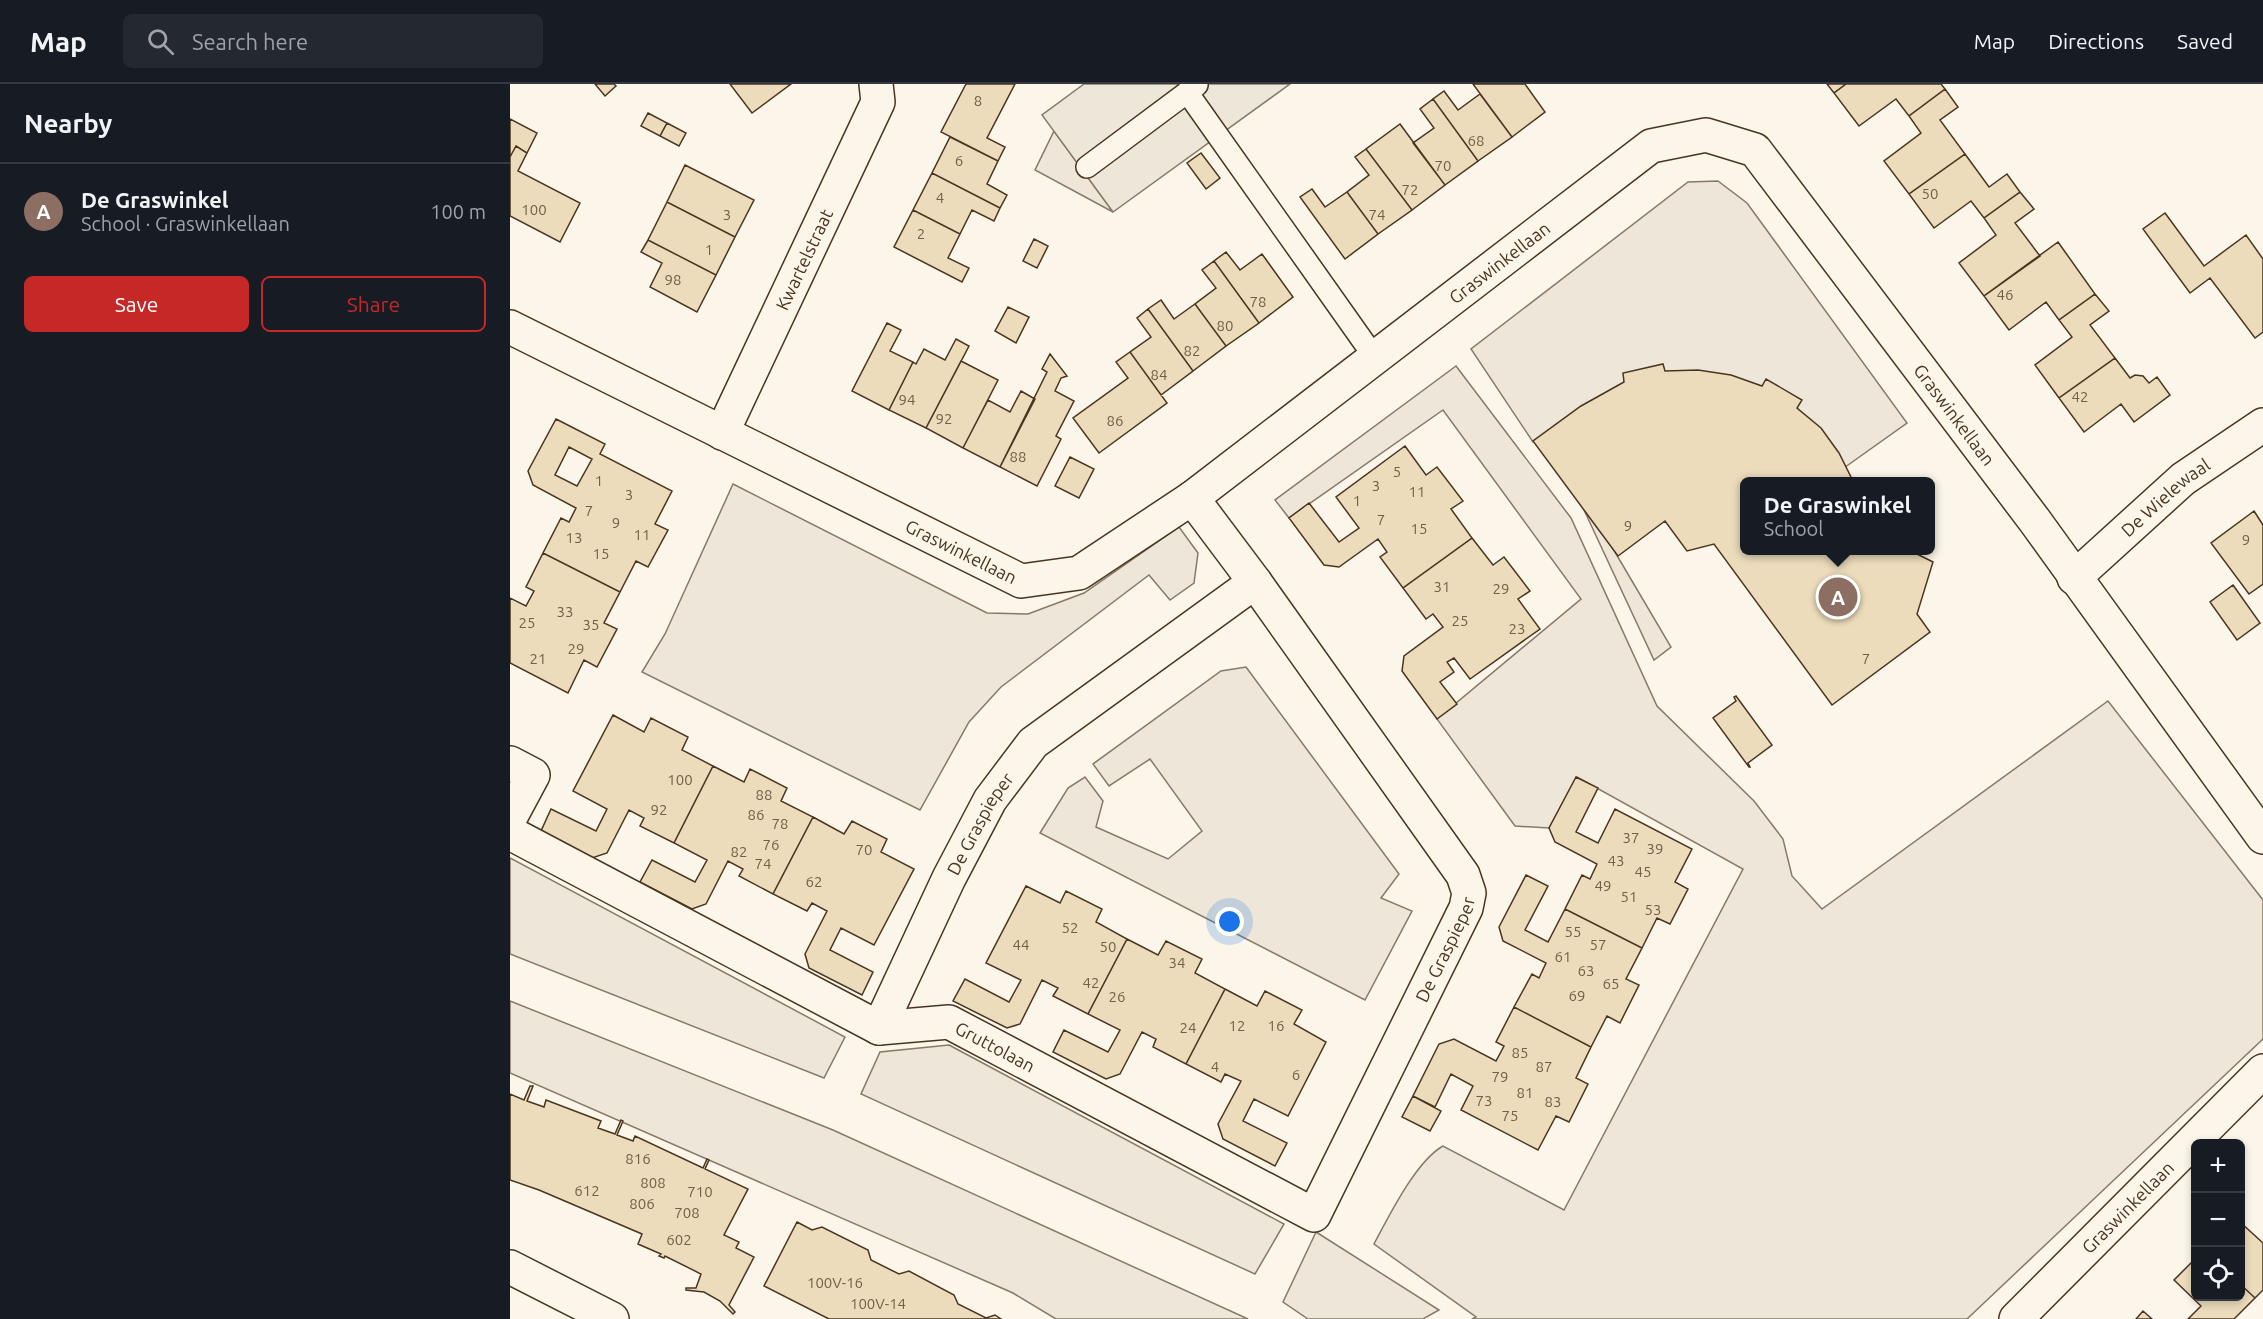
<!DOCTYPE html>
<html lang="en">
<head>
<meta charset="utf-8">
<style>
	:root { --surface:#171b24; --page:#242831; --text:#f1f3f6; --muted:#9ea1a6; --line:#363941; --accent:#c62828 }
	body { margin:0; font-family:Ubuntu,sans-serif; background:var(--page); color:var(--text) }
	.controls { position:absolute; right:18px; bottom:18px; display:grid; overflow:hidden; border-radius:9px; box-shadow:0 3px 9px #0003 }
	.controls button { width:54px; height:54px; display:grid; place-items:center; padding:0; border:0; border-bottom:2px solid var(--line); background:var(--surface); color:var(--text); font:30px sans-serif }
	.you { position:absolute; left:720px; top:838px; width:21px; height:21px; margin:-15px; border:4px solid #fff; border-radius:50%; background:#1a73e8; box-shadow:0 0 0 9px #1a73e833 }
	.badge { display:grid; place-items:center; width:39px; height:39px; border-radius:50%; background:var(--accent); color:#fff; font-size:20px; font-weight:700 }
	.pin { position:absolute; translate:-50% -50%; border:3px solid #fff; box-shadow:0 2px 6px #0006 }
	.popup { position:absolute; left:1230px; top:393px; width:195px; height:78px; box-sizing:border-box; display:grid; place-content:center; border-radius:9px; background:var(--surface); filter:drop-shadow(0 2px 4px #0005); font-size:20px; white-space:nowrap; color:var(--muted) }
	.popup b { font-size:22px; color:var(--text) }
	.popup::after { content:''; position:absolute; left:50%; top:100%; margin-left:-12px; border:12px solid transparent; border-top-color:var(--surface) }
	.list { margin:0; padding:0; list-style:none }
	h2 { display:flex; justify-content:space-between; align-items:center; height:78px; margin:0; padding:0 24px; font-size:26px }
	h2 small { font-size:20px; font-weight:400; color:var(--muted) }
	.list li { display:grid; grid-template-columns:39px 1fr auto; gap:18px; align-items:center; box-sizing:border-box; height:96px; padding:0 24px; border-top:2px solid var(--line) }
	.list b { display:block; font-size:22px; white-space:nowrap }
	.list p { margin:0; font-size:20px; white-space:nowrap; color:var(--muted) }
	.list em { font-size:20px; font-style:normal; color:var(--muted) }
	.actions { display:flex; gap:12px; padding:18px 24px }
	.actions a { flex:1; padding:14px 0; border:2px solid var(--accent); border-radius:9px; text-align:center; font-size:21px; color:var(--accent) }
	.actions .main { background:var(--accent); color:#fff }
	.icon { flex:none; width:33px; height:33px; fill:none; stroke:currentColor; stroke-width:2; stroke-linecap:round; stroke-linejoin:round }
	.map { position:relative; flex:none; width:1753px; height:1235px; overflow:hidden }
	header { display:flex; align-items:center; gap:36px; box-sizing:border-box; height:84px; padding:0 30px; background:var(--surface); border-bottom:2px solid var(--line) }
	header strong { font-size:28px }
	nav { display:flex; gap:33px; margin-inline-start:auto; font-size:21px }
	.search { width:420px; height:54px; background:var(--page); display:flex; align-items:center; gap:15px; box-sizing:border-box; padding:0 21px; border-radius:9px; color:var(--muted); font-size:22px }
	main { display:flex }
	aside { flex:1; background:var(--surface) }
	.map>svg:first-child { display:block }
</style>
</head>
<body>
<header>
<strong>Map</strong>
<div class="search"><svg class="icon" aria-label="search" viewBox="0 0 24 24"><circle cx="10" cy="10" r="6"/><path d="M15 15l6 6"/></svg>Search here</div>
<nav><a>Map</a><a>Directions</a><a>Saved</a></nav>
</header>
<main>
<aside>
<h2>Nearby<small></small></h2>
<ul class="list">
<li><span class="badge" style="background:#8d6e63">A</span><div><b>De Graswinkel</b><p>School · Graswinkellaan</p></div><em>100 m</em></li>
</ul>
<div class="actions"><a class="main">Save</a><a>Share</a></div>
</aside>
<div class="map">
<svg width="1753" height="1235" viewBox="0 0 1753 1235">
	<rect width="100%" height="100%" fill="#fbf6e9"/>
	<path fill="#ede6d9" stroke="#887966" stroke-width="1.5" d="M 544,47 L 603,128 L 525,86 Z
		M 1208,97 L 1237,119 L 1397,339 L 1331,386 L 1116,302 L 1023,358 L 961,265 L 1178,98 Z
		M 946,282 L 1061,434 L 1147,622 L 1244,717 L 1273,755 L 1282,792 L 1312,825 L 1598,617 L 1753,816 L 1753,955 L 1457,1235 L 962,1235 L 966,1233 L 864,1160 C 879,1132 906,1077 933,1062 L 1054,1126 L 1233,785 L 1067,693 L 1039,744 L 1005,742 L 927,635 L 1071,515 L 933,326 L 779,434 L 765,416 Z
		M 223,400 L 477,529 L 518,530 L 574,509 L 669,443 L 688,469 L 684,499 L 660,516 L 639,491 L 491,603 L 459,638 L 410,726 L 132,588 L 155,550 Z
		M 1074,426 L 1102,463 L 1161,563 L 1144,576 Z
		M 736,583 L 889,790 L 871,814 L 902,827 L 855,916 L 530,749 L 558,704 L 575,693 L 593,717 L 586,743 L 658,775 L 692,747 L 640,675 L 599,702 L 583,680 L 711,587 Z
		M 0,774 L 335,953 L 314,994 L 0,870 Z
		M 0,917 L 323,1046 L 738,1235 L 546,1235 L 503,1209 L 0,989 Z
		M 439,961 L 774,1140 L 745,1190 L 351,1010 L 370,968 Z
		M 806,1148 L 929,1226 L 913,1235 L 798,1235 L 773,1218 Z"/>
	<path fill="#ede7d9" stroke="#887966" stroke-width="1.5" d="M 574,0 L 780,0 L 603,128 L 532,31 Z"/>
	<path fill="#ecdcbc" stroke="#4a3520" stroke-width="1.5" fill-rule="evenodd" d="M 85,0 L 104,0 L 106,2 L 95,12 Z
		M 220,0 L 281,0 L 242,29 Z
		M 456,0 L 505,0 L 477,54 L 495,63 L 488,77 L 431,48 Z
		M 963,0 L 1015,0 L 1035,28 L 1002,53 Z
		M 1317,0 L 1336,0 L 1324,9 Z
		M 1336,0 L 1431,0 L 1435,5 L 1399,32 L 1386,15 L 1349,42 L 1324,9 Z
		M 1435,5 L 1448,23 L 1430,36 L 1455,70 L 1399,110 L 1374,77 L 1411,49 L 1399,32 Z
		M 934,7 L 948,26 L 970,10 L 1002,53 L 968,77 L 923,15 Z
		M 923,15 L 968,77 L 935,101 L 903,59 L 924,44 L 910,25 Z
		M 138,29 L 157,39 L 150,52 L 131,42 Z
		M 0,35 L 27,49 L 17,69 L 6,62 L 0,73 Z
		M 157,39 L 176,49 L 169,62 L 150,52 Z
		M 890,40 L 935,101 L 902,126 L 856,65 Z
		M 440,53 L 488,77 L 477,100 L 497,111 L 490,124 L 422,89 Z
		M 6,62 L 17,69 L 8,87 L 70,119 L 50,158 L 0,132 L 0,73 Z
		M 856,65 L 902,126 L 868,150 L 837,108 L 859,91 L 845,73 Z
		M 691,69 L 710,94 L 696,105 L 677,79 Z
		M 1455,70 L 1479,103 L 1497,90 L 1510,108 L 1474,134 L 1461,117 L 1424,144 L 1399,110 Z
		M 175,81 L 244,116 L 225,153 L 157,118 Z
		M 422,89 L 490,124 L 484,137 L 462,126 L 450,150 L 403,126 Z
		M 802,105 L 815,123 L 837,108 L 868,150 L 835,175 L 790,113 Z
		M 1510,108 L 1524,125 L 1505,139 L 1530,172 L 1474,212 L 1449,179 L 1486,151 L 1474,134 Z
		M 157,118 L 225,153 L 206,191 L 138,156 Z
		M 403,126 L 450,150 L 438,174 L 459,184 L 452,198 L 384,163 Z
		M 1655,129 L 1694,182 L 1736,151 L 1753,175 L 1753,248 L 1745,254 L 1700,194 L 1680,209 L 1633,145 Z
		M 524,155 L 538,162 L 527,184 L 513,177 Z
		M 138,156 L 206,191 L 187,228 L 140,203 L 152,179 L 131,168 Z
		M 1548,158 L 1585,210 L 1549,236 L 1536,218 L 1499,246 L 1474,212 Z
		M 716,168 L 730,186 L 752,170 L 783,213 L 749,239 L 704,177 Z
		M 704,177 L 749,239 L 716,262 L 685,220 L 706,204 L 692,186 Z
		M 1585,210 L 1599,227 L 1580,241 L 1605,274 L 1549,314 L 1525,281 L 1562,253 L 1549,236 Z
		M 651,216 L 664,235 L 685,220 L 716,262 L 683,287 L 638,225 Z
		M 498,223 L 519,233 L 506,259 L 485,247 Z
		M 638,225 L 683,287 L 651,311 L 620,268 L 641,253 L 627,234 Z
		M 377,239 L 391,246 L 380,267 L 403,278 L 379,326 L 342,307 Z
		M 446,255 L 459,262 L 416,344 L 379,326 L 403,278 L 406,280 L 414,265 L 435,276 Z
		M 620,268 L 657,319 L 589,369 L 563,334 L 618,294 L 606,278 Z
		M 540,270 L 557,292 L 551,294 L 545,307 L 564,317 L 546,352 L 551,355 L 527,402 L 490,383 L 537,288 L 532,285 Z
		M 1605,274 L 1620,294 L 1625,291 L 1633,292 L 1639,299 L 1647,293 L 1660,311 L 1624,338 L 1611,320 L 1574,348 L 1549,314 Z
		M 451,277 L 488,296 L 453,364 L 416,344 Z
		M 1153,280 L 1155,287 L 1188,286 L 1221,291 L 1252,302 L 1256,295 L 1292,316 L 1287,324 L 1311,344 L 1329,369 L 1343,397 L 1235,398 L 1235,466 L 1399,466 L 1423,478 L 1407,530 L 1420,548 L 1322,621 L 1204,460 L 1177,467 L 1155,437 L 1108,472 L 1023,357 L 1071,322 L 1114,298 L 1113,289 Z
		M 511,307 L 525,315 L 490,383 L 453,364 L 478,316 L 500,328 Z
		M 46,335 L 95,360 L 90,370 L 162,407 L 145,440 L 158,446 L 138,483 L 126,477 L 110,508 L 33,469 L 51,434 L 59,438 L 66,424 L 23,401 L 18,387 ZM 59,363 L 82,375 L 67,402 L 45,391 Z
		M 895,362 L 916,391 L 927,383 L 953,417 L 941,425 L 962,454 L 893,504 L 870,473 L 877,468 L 868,455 L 829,483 L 814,481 L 779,434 L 799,419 L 829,458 L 849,444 L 826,413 Z
		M 560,373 L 584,385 L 569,414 L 545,402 Z
		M 1744,427 L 1753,441 L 1753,500 L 1739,510 L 1701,459 Z
		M 962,454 L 983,481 L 994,473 L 1020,507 L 1008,515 L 1030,545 L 960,595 L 944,574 L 937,578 L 944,588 L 930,598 L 947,620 L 927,635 L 892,587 L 894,572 L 933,543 L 923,530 L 916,535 L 893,504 Z
		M 33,469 L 110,508 L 94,539 L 107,545 L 87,583 L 74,576 L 58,609 L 0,579 L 0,514 L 16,522 L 24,507 L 16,503 Z
		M 1723,501 L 1750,539 L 1727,556 L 1700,518 Z
		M 1226,612 L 1262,661 L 1238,679 L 1240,683 L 1239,683 L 1203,634 L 1226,617 L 1224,613 Z
		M 103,631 L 134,648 L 141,634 L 178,653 L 172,666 L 203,682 L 164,759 L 130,742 L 134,734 L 119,726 L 97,769 L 82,774 L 31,747 L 41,725 L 86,747 L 97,725 L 63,707 Z
		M 203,682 L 234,698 L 240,685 L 277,704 L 271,717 L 303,733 L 263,810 L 229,792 L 233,785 L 218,777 L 196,820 L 182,825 L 130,798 L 142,776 L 185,798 L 197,776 L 164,759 Z
		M 1066,693 L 1088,704 L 1066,748 L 1088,759 L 1105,725 L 1182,765 L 1165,798 L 1178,805 L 1160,840 L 1147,834 L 1132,864 L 1055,825 L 1072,791 L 1080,795 L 1087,780 L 1045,758 L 1039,744 Z
		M 303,733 L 334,750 L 342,737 L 377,755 L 371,768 L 404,785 L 364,861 L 331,844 L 320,866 L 363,888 L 352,911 L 299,884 L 295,870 L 317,827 L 302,819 L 297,827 L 263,810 Z
		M 1016,791 L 1038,802 L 1015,846 L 1038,858 L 1055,825 L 1132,864 L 1116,895 L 1129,901 L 1110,939 L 1097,932 L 1081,963 L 1004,923 L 1022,890 L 1029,894 L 1036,879 L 993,857 L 989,843 Z
		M 516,802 L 550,819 L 556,807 L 592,825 L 586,838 L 617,855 L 578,930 L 543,912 L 548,904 L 532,896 L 510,940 L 497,944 L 443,917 L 455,895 L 499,918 L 511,896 L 476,879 Z
		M 617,855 L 648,871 L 656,857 L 692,875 L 685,889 L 715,905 L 676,980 L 643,963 L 646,955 L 632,948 L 610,990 L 596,995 L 543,968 L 554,946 L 598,968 L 610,946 L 578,930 Z
		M 715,905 L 747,922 L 755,907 L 792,926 L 784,940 L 816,958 L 778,1032 L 744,1015 L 733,1037 L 777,1059 L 765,1082 L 713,1055 L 708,1040 L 731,997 L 715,990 L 711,998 L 676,980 Z
		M 1004,923 L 1081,963 L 1066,994 L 1078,1000 L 1059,1038 L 1046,1032 L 1028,1066 L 951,1026 L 963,1002 L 941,990 L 925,1023 L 903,1012 L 929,960 L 944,955 L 986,977 L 994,962 L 986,958 Z
		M 20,1002 L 23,1002 L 17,1017 L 34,1023 L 36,1016 L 91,1037 L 88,1044 L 105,1050 L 111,1036 L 113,1037 L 107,1051 L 123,1057 L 125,1052 L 193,1084 L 197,1075 L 199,1076 L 195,1085 L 238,1105 L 214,1151 L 229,1158 L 226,1164 L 244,1173 L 219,1221 L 225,1228 L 223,1230 L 210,1217 L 194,1208 L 176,1206 L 176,1204 L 186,1204 L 191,1190 L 155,1172 L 154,1174 L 149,1172 L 151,1170 L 128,1160 L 132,1150 L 29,1106 L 0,1096 L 0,1010 L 14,1016 Z
		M 903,1012 L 931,1027 L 920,1047 L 892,1033 Z
		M 287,1138 L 302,1146 L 312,1143 L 358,1166 L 361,1176 L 389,1190 L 399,1187 L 444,1211 L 448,1220 L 476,1234 L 485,1231 L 491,1235 L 319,1235 L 254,1202 Z
		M 1730,1138 L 1753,1159 L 1753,1206 L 1745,1214 L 1730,1200 Z
		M 1686,1174 L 1686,1212 L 1730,1212 L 1730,1200 L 1745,1214 L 1724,1235 L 1678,1235 L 1691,1222 L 1664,1196 Z
		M 1633,1227 L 1642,1235 L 1626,1235 Z"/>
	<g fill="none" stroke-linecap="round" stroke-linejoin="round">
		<defs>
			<path id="lane" d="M 677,8 L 865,274
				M 577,83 L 687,1"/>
			<g id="street">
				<path id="s1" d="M 0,243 L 511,497 L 569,489 L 682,414 L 1141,62 L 1196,51 L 1245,66 L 1525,437 L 1753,753"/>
				<path id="s2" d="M 212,349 L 368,18 L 366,0"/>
				<path id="s3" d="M 1564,494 L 1673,395 L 1753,341"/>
				<path d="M 0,679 L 23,691 L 0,734"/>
				<path id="s4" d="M 0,749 L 369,944 L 439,938 L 804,1131 L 956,824 L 959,809 L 953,791 L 745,498 L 682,414"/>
				<path id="s5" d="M 369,944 L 439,794 L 480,716 L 523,659 L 745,498"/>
				<path d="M 0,1183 L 102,1235"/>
				<path id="s6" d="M 1506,1235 L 1753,987"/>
			</g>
		</defs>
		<use href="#lane" stroke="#4a3520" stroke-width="24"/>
		<use href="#street" stroke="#4a3520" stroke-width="36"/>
		<use href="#lane" stroke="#fbf6e9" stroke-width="21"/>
		<use href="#street" stroke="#fbf6e9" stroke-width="33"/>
	</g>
	<g text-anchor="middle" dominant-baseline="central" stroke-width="4.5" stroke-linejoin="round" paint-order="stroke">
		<g font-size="15" fill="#725f47">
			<text x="468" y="16">8</text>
			<text x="966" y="56">68</text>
			<text x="449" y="76">6</text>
			<text x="933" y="81">70</text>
			<text x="900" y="105">72</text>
			<text x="1420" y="109">50</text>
			<text x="430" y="113">4</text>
			<text x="24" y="125">100</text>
			<text x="217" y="130">3</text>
			<text x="867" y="130">74</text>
			<text x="411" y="149">2</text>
			<text x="199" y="165">1</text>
			<text x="163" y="195">98</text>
			<text x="1495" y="210">46</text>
			<text x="748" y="217">78</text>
			<text x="715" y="241">80</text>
			<text x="682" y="266">82</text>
			<text x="649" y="290">84</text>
			<text x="1570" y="312">42</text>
			<text x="397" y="315">94</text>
			<text x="434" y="334">92</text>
			<text x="605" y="336">86</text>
			<text x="508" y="372">88</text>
			<text x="887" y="387">5</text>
			<text x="89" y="396">1</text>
			<text x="866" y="401">3</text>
			<text x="907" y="407">11</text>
			<text x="119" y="410">3</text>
			<text x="847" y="416">1</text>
			<text x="79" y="426">7</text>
			<text x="871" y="435">7</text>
			<text x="106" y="438">9</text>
			<text x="1118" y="441">9</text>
			<text x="909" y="444">15</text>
			<text x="132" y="450">11</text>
			<text x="64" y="453">13</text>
			<text x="1736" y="455">9</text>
			<text x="91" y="469">15</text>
			<text x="932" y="502">31</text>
			<text x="991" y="504">29</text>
			<text x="55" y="527">33</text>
			<text x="950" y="536">25</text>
			<text x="17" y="538">25</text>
			<text x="81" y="540">35</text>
			<text x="1007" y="544">23</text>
			<text x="66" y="564">29</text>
			<text x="28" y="574">21</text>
			<text x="1356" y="574">7</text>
			<text x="170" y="695">100</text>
			<text x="254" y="710">88</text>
			<text x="149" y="725">92</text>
			<text x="246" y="730">86</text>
			<text x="270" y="739">78</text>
			<text x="1121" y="753">37</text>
			<text x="261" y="760">76</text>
			<text x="1145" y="764">39</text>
			<text x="354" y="765">70</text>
			<text x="229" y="767">82</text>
			<text x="1106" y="776">43</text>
			<text x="253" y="779">74</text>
			<text x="1133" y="787">45</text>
			<text x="304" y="797">62</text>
			<text x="1093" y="801">49</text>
			<text x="1119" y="812">51</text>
			<text x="1143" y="825">53</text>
			<text x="560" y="843">52</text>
			<text x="1063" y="847">55</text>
			<text x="511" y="860">44</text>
			<text x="1088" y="860">57</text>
			<text x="598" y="862">50</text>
			<text x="1053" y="872">61</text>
			<text x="667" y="878">34</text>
			<text x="1076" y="886">63</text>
			<text x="581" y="898">42</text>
			<text x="1101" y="899">65</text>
			<text x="1067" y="911">69</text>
			<text x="607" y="912">26</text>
			<text x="727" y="941">12</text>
			<text x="766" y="941">16</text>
			<text x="678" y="943">24</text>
			<text x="1010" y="968">85</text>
			<text x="705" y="982">4</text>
			<text x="1034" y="982">87</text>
			<text x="786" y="990">6</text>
			<text x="990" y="992">79</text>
			<text x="1015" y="1008">81</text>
			<text x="974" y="1016">73</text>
			<text x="1043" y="1017">83</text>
			<text x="1000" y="1031">75</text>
			<text x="128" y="1074">816</text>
			<text x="143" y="1098">808</text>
			<text x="77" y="1106">612</text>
			<text x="190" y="1107">710</text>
			<text x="132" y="1119">806</text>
			<text x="177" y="1128">708</text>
			<text x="169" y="1155">602</text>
			<text x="325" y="1198">100V-16</text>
			<text x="368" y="1219">100V-14</text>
		</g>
		<g font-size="18" fill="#4a3520" stroke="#fbf6e9">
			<text stroke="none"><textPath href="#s2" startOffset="192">Kwartelstraat</textPath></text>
			<text stroke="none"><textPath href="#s1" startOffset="1152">Graswinkellaan</textPath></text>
			<text stroke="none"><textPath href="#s1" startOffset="1782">Graswinkellaan</textPath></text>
			<text stroke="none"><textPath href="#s3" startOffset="122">De Wielewaal</textPath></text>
			<text stroke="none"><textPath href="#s1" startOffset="504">Graswinkellaan</textPath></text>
			<text stroke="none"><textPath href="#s5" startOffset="228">De Graspieper</textPath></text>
			<text stroke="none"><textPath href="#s4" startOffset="1197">De Graspieper</textPath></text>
			<text stroke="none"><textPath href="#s4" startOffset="540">Gruttolaan</textPath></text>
			<text stroke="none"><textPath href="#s6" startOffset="158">Graswinkellaan</textPath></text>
		</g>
	</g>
</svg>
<div class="controls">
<button>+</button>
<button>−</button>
<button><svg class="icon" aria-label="locate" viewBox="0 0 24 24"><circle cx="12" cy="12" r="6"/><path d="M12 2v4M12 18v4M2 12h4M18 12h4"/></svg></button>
</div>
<div class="you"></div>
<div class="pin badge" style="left:1328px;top:513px;background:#8d6e63">A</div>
<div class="popup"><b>De Graswinkel</b>School</div>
</div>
</main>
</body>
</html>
